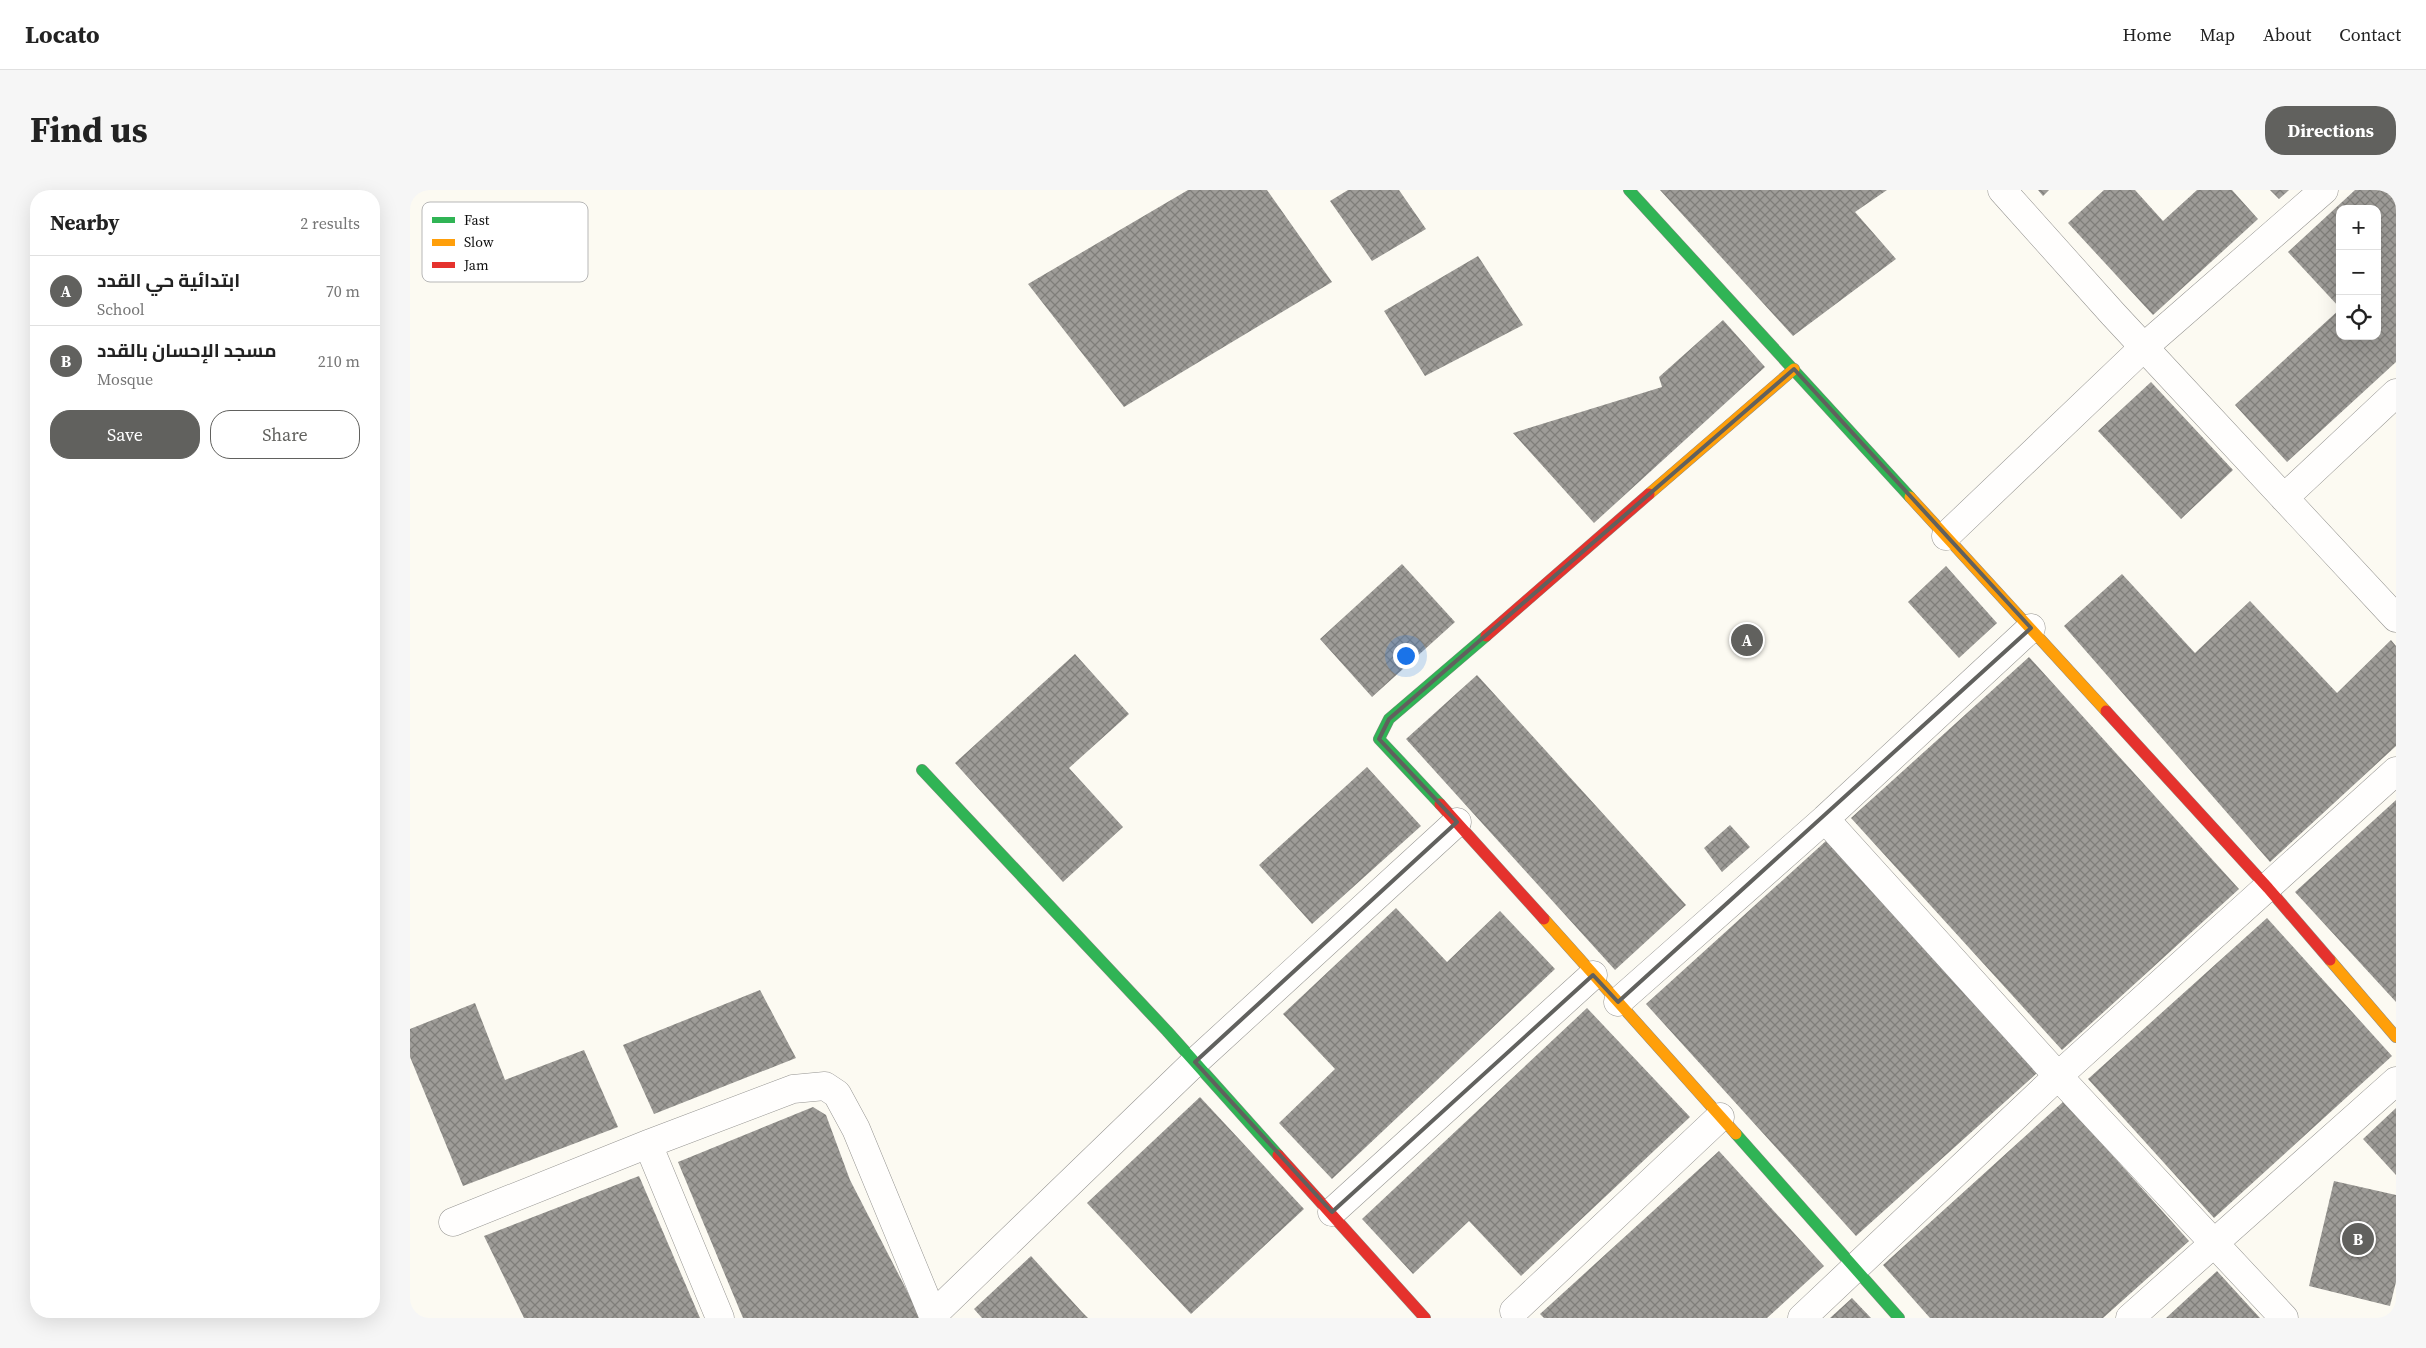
<!DOCTYPE html>
<html lang="en">
<head>
<meta charset="utf-8">
<style>
	:root { --surface:#fff; --page:#f6f6f6; --text:#222; --muted:#767676; --line:#e0e0e0; --accent:#61615e }
	body { margin:0; font-family:"Source Serif 4",Cairo,serif; background:var(--page); color:var(--text) }
	.controls { position:absolute; right:15px; top:15px; display:grid; overflow:hidden; border-radius:10px; box-shadow:0 5px 20px #0002 }
	.controls button { width:45px; height:45px; display:grid; place-items:center; padding:0; border:0; border-bottom:1px solid var(--line); background:var(--surface); color:var(--text); font:25px sans-serif }
	.you { position:absolute; left:995px; top:465px; width:18px; height:18px; margin:-12px; border:4px solid #fff; border-radius:50%; background:#1a73e8; box-shadow:0 0 0 8px #1a73e833 }
	.badge { display:grid; place-items:center; width:32px; height:32px; border-radius:50%; background:var(--accent); color:#fff; font-size:16px; font-weight:700 }
	.pin { position:absolute; translate:-50% -50%; border:2px solid #fff; box-shadow:0 1px 5px #0006 }
	.list { margin:0; padding:0; list-style:none }
	h2 { display:flex; justify-content:space-between; align-items:center; height:65px; margin:0; padding:0 20px; font-size:21px }
	h2 small { font-size:16px; font-weight:400; color:var(--muted) }
	.list li { display:grid; grid-template-columns:32px 1fr auto; gap:15px; align-items:center; box-sizing:border-box; height:70px; padding:0 20px; border-top:1px solid var(--line) }
	.list b { display:block; font-size:19px; white-space:nowrap }
	.list p { margin:0; font-size:16px; white-space:nowrap; color:var(--muted) }
	.list em { font-size:16px; font-style:normal; color:var(--muted) }
	.actions { display:flex; gap:10px; padding:15px 20px }
	.actions a { flex:1; padding:11px 0; border:1px solid var(--accent); border-radius:20px; text-align:center; font-size:18px; color:var(--accent) }
	.actions .main { background:var(--accent); color:#fff }
	.icon { flex:none; width:28px; height:28px; fill:none; stroke:currentColor; stroke-width:2; stroke-linecap:round; stroke-linejoin:round }
	.map { position:relative; flex:none; width:1986px; height:1128px; overflow:hidden; border-radius:20px }
	header { display:flex; align-items:center; gap:30px; box-sizing:border-box; height:70px; padding:0 25px; background:var(--surface); border-bottom:1px solid var(--line) }
	header strong { font-size:24px }
	nav { display:flex; gap:28px; margin-inline-start:auto; font-size:18px }
	.intro { display:flex; align-items:center; justify-content:space-between; box-sizing:border-box; height:120px; padding:0 30px }
	h1 { margin:0; font-size:35px }
	.button { padding:12px 22px; border-radius:20px; background:var(--accent); color:#fff; font-size:18px; font-weight:700 }
	main { display:flex; gap:30px; padding:0 30px }
	aside { flex:1; background:var(--surface); border-radius:20px; box-shadow:0 5px 20px #0002 }
	.map>svg:first-child { display:block }
</style>
</head>
<body>
<header>
<strong>Locato</strong>
<nav><a>Home</a><a>Map</a><a>About</a><a>Contact</a></nav>
</header>
<div class="intro"><h1>Find us</h1><a class="button">Directions</a></div>
<main>
<aside>
<h2>Nearby<small>2 results</small></h2>
<ul class="list">
<li><span class="badge">A</span><div><b>ابتدائية حي القدد</b><p>School</p></div><em>70 m</em></li>
<li><span class="badge">B</span><div><b>مسجد الإحسان بالقدد</b><p>Mosque</p></div><em>210 m</em></li>
</ul>
<div class="actions"><a class="main">Save</a><a>Share</a></div>
</aside>
<div class="map">
<svg width="1986" height="1128" viewBox="0 0 1986 1128">
	<defs>
		<pattern id="building-cross-hatch" width="8" height="8" patternUnits="userSpaceOnUse" patternTransform="scale(1.25)"><rect width="8" height="8" fill="#9e9c98"/><path d="M0 0l8 8M0 8l8-8" fill="none" stroke="#7f7e7a"/></pattern>
	</defs>
	<rect width="100%" height="100%" fill="#fcfaf2"/>
	<path fill="url(#building-cross-hatch)" d="M 778,0 L 857,0 L 922,92 L 714,217 L 618,94 Z
		M 938,0 L 989,0 L 1016,39 L 962,71 L 920,11 Z
		M 1250,0 L 1477,0 L 1445,22 L 1486,69 L 1383,146 Z
		M 1628,0 L 1639,0 L 1633,6 Z
		M 1694,0 L 1725,0 L 1753,31 L 1787,0 L 1822,0 L 1848,29 L 1743,125 L 1658,33 Z
		M 1860,0 L 1879,0 L 1869,9 Z
		M 1945,0 L 1986,0 L 1986,172 L 1877,272 L 1825,215 L 1930,119 L 1930,146 L 1967,146 L 1967,19 L 1930,19 L 1930,118 L 1878,62 Z
		M 1068,66 L 1113,135 L 1015,186 L 974,121 Z
		M 1313,130 L 1355,177 L 1184,333 L 1103,243 L 1252,197 L 1249,187 Z
		M 1741,192 L 1823,280 L 1771,329 L 1688,241 Z
		M 992,374 L 1045,432 L 962,507 L 910,449 Z
		M 1536,376 L 1587,433 L 1549,468 L 1498,412 Z
		M 1712,384 L 1785,463 L 1840,411 L 1927,503 L 1981,450 L 1986,456 L 1986,556 L 1860,672 L 1654,436 Z
		M 665,464 L 719,524 L 659,578 L 713,637 L 653,692 L 545,573 Z
		M 1619,467 L 1829,699 L 1652,860 L 1441,628 Z
		M 1067,485 L 1276,715 L 1205,780 L 996,549 Z
		M 957,577 L 1011,636 L 902,734 L 849,675 Z
		M 1986,610 L 1986,812 L 1885,702 Z
		M 1320,635 L 1340,657 L 1312,682 L 1294,658 Z
		M 1417,650 L 1627,883 L 1446,1046 L 1236,814 Z
		M 986,718 L 1037,772 L 1090,721 L 1145,779 L 922,989 L 869,933 L 925,879 L 873,824 Z
		M 1857,728 L 1982,866 L 1804,1028 L 1678,889 Z
		M 350,800 L 386,868 L 244,924 L 213,855 Z
		M 65,813 L 95,890 L 174,860 L 208,937 L 53,996 L 0,867 L 0,839 Z
		M 1177,818 L 1280,927 L 1111,1086 L 1059,1031 L 1003,1084 L 952,1029 Z
		M 790,907 L 894,1019 L 781,1124 L 677,1013 Z
		M 1654,911 L 1779,1051 L 1693,1128 L 1520,1128 L 1473,1075 Z
		M 403,917 L 416,925 L 440,990 L 511,1128 L 333,1128 L 268,972 Z
		M 1986,918 L 1986,985 L 1953,949 Z
		M 1309,961 L 1414,1076 L 1357,1128 L 1134,1128 L 1130,1124 Z
		M 229,986 L 290,1128 L 114,1128 L 74,1046 Z
		M 1924,991 L 1986,1005 L 1986,1092 L 1980,1116 L 1899,1096 Z
		M 621,1066 L 672,1122 L 678,1128 L 572,1128 L 564,1119 Z
		M 1807,1081 L 1850,1128 L 1756,1128 Z
		M 1442,1108 L 1461,1128 L 1420,1128 Z"/>
	<g fill="none" stroke-linecap="round" stroke-linejoin="round">
		<defs>
			<path id="street" d="M 1592,0 L 1703,124 L 1986,428
				M 1874,308 L 1986,203
				M 1536,346 L 1734,157 L 1914,0
				M 1415,629 L 1648,886 L 1874,1128
				M 1208,812 L 1415,629 L 1621,438
				M 238,954 L 310,1128
				M 922,1022 L 1183,785
				M 43,1032 L 238,954 L 383,899 L 415,896 L 427,904 L 446,939 L 524,1128
				M 1104,1121 L 1310,927
				M 523,1125 L 785,872 L 1047,632
				M 1392,1128 L 1648,886 L 1986,581
				M 1720,1128 L 1986,891"/>
			<path id="fast" d="M 1219,0 L 1500,307
				M 512,580 L 757,841 L 868,965
				M 1030,614 L 969,549 L 979,529 L 1076,446
				M 1326,944 L 1489,1128"/>
			<path id="slow" d="M 1239,304 L 1384,179
				M 1500,307 L 1696,521
				M 1134,729 L 1326,944
				M 1920,770 L 1986,847"/>
			<path id="jam" d="M 1076,446 L 1239,304
				M 1696,521 L 1858,698 L 1920,770
				M 1030,614 L 1134,729
				M 868,965 L 1015,1128"/>
		</defs>
		<use href="#street" stroke="#959491" stroke-width="29"/>
		<use href="#fast" stroke="#8c8b87" stroke-width="12"/>
		<use href="#slow" stroke="#8c8b87" stroke-width="12"/>
		<use href="#jam" stroke="#8c8b87" stroke-width="12"/>
		<use href="#street" stroke="#fffefd" stroke-width="28"/>
		<use href="#fast" stroke="#30b455" stroke-width="11"/>
		<use href="#slow" stroke="#ff9f0a" stroke-width="11"/>
		<use href="#jam" stroke="#e5322d" stroke-width="11"/>
	</g>
	<path fill="none" stroke="#61615e" stroke-width="4" stroke-linejoin="round" d="M 1384,179 L 1621,438 L 1208,812 L 1183,785 L 922,1022 L 785,872 L 1047,632 L 969,549 L 979,529 Z"/>
	<rect x="12" y="12" width="166" height="80" rx="8" fill="#fff" stroke="#b7b7b7" stroke-width="1"/>
	<rect x="22" y="27" width="23" height="6" fill="#30b455"/>
	<rect x="22" y="49" width="23" height="7" fill="#ff9f0a"/>
	<rect x="22" y="72" width="23" height="6" fill="#e5322d"/>
	<g font-size="14" fill="#0e0e0e">
		<text x="54" y="35">Fast</text>
		<text x="54" y="57">Slow</text>
		<text x="54" y="80">Jam</text>
	</g>
</svg>
<div class="controls">
<button>+</button>
<button>−</button>
<button><svg class="icon" aria-label="locate" viewBox="0 0 24 24"><circle cx="12" cy="12" r="6"/><path d="M12 2v4M12 18v4M2 12h4M18 12h4"/></svg></button>
</div>
<div class="you"></div>
<div class="pin badge" style="left:1337px;top:450px">A</div>
<div class="pin badge" style="left:1948px;top:1049px">B</div>
</div>
</main>
</body>
</html>
